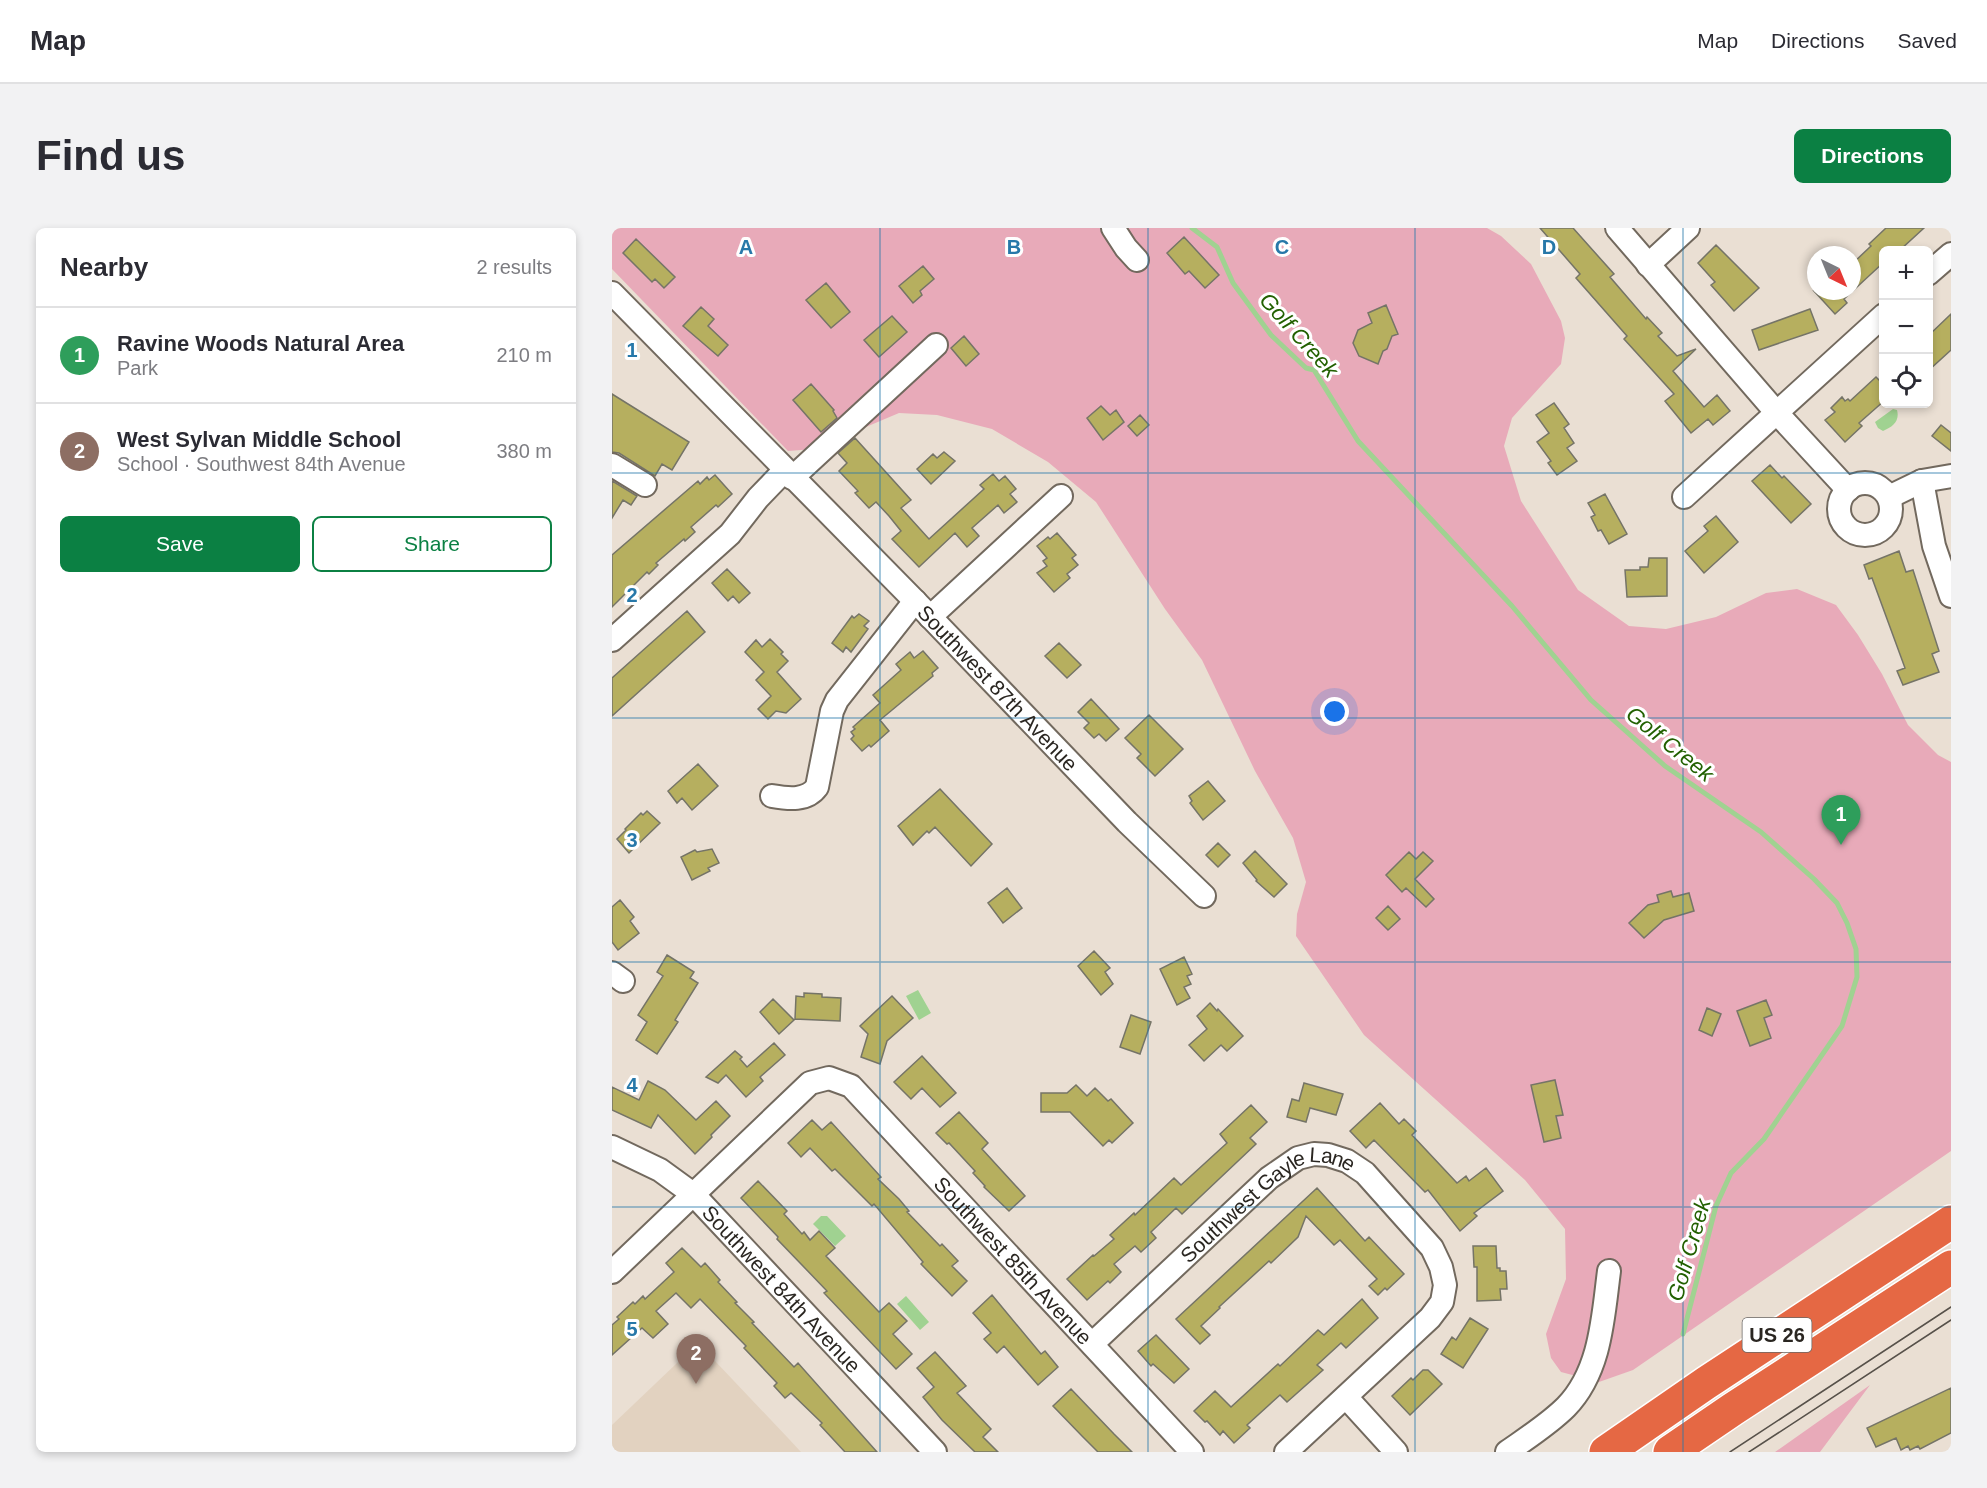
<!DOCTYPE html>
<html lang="en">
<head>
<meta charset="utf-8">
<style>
	:root { --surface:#fff; --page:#f2f2f3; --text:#2b2b33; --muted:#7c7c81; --line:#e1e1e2; --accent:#0b8043 }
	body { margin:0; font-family:Arial,sans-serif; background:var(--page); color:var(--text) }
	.controls { position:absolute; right:18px; top:18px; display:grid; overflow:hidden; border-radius:9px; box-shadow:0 3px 9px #0003 }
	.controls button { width:54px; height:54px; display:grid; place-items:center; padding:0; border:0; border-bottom:2px solid var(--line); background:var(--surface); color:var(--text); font:30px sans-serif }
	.compass { position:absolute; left:1195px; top:18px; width:54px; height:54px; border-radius:50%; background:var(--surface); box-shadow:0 3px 9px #0003; rotate:137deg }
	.you { position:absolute; left:723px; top:484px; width:21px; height:21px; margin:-15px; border:4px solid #fff; border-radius:50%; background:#1a73e8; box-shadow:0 0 0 9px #1a73e833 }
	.badge { display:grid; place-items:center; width:39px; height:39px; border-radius:50%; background:var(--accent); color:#fff; font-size:20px; font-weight:700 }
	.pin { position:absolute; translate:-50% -50px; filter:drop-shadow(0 2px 3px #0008) }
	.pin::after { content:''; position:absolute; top:32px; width:21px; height:18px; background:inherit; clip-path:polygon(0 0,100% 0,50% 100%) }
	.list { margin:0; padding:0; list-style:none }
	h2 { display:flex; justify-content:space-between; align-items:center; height:78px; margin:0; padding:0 24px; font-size:26px }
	h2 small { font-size:20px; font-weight:400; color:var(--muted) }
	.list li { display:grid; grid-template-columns:39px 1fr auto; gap:18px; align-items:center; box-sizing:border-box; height:96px; padding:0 24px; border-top:2px solid var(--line) }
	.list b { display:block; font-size:22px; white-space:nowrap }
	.list p { margin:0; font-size:20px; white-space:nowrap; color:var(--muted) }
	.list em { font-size:20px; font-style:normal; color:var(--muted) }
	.actions { display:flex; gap:12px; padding:18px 24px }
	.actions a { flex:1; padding:14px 0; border:2px solid var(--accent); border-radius:9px; text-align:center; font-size:21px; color:var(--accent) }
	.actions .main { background:var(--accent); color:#fff }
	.icon { flex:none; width:33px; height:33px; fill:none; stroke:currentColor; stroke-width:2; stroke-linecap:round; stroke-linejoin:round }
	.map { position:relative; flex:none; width:1339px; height:1224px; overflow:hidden; border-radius:9px }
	header { display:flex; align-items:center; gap:36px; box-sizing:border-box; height:84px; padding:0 30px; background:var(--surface); border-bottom:2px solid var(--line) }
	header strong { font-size:28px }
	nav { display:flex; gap:33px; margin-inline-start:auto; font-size:21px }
	.intro { display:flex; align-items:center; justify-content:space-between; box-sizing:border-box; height:144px; padding:0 36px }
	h1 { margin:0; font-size:42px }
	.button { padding:15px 27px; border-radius:9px; background:var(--accent); color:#fff; font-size:21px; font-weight:700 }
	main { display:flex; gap:36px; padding:0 36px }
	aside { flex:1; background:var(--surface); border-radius:9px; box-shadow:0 3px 9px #0003 }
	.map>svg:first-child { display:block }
</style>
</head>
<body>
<header>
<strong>Map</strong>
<nav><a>Map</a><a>Directions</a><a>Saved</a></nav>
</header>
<div class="intro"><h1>Find us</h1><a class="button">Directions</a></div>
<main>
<aside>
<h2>Nearby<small>2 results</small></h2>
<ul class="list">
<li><span class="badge" style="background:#2e9e5b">1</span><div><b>Ravine Woods Natural Area</b><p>Park</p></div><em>210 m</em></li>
<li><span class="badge" style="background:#8d6e63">2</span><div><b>West Sylvan Middle School</b><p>School · Southwest 84th Avenue</p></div><em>380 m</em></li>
</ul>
<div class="actions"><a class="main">Save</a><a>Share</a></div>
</aside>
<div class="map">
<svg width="1339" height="1224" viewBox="0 0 1339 1224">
	<rect width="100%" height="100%" fill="#eadfd3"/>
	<path fill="#e2d2c0" d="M 86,1115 L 176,1210 L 189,1224 L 0,1224 L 0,1197 Z"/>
	<path fill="#e8aab9" d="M 0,0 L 875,0 L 889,8 L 919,36 L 949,93 L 953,110 L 949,136 L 900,190 L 892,218 L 909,273 L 966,362 L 1017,398 L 1054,401 L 1104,389 L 1154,365 L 1185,361 L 1224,377 L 1246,407 L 1270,446 L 1296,497 L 1326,527 L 1339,534 L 1339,923 L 1021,1142 L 987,1154 L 949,1144 L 939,1130 L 934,1106 L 954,1051 L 953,1001 L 913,952 L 752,807 L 684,708 L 685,686 L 694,654 L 681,610 L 643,543 L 590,432 L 553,381 L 484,274 L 436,234 L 380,201 L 325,187 L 287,185 L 202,221 L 176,223 L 0,41 Z
		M 1258,1157 L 1208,1224 L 1163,1224 Z"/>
	<path fill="#a0d291" d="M 1281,181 L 1285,182 C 1288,193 1281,199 1271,203 L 1266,200 L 1263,194 Z
		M 306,762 L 319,785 L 307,792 L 294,768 Z
		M 209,988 L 215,988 L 234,1008 L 223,1018 L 201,996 Z
		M 294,1068 L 317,1094 L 308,1102 L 285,1076 Z"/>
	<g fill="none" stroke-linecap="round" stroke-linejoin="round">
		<path stroke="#a0d291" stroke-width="5" d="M 580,0 L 605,19 L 621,55 L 659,107 L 694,140 L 702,142 L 746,213 L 900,378 L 979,472 L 1053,538 L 1149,604 L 1202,651 L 1225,675 L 1235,695 L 1244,721 L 1245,749 L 1230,798 L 1152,911 L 1119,945 L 1104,978 L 1071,1106"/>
	</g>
	<path fill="#b6af5f" stroke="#757467" stroke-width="1.5" d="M 928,0 L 961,0 L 1002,46 L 998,49 L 1034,91 L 1035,89 L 1050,105 L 1046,108 L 1065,128 L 1084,121 L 1061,143 L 1092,179 L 1105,167 L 1118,183 L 1101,197 L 1096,191 L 1079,205 L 1053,173 L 1062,166 L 1012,111 L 1015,108 L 964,50 L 968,46 Z
		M 1274,0 L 1312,0 L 1288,22 L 1272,22 L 1272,34 L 1232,71 L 1235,75 L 1223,86 L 1202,63 L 1240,63 L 1240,36 L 1259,18 L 1257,16 Z
		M 572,9 L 607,47 L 593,60 L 577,43 L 573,46 L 555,25 Z
		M 24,11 L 63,49 L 52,60 L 43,51 L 40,54 L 11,25 Z
		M 1104,17 L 1147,60 L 1122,83 L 1099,57 L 1103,54 L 1086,35 Z
		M 311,38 L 322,51 L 308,63 L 310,67 L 301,75 L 287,58 Z
		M 214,55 L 238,84 L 219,100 L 194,72 Z
		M 774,77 L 786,106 L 780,108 L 775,121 L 771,123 L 766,136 L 747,128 L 741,115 L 746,102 L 760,95 L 756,85 Z
		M 89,79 L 102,91 L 96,98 L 116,117 L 106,128 L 71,98 Z
		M 1198,81 L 1206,102 L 1147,122 L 1140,102 Z
		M 1339,86 L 1339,122 L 1317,142 L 1317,107 Z
		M 280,88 L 295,104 L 267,129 L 252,112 Z
		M 352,108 L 367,126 L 354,138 L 339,120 Z
		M 1264,149 L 1272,157 L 1272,173 L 1247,195 L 1250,198 L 1233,214 L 1213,192 L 1223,184 L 1219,180 L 1230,169 L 1233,173 L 1236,171 L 1238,173 Z
		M 199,156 L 222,182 L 221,183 L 225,190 L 209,204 L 181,172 Z
		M 0,166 L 77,214 L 60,242 L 50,236 L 43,248 L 7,225 L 0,224 Z
		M 942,175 L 957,196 L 952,200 L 962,215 L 955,220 L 965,233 L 945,247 L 936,235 L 939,233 L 925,214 L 937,205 L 924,187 Z
		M 489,178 L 498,187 L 504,182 L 512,194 L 491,212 L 475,190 Z
		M 528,187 L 537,197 L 525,208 L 516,198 Z
		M 1329,197 L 1339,205 L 1339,223 L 1320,208 Z
		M 243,210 L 299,272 L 289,280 L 317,311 L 372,261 L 368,257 L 381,246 L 387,253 L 393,248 L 404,261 L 398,266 L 405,274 L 392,285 L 386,277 L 360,300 L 367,308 L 355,319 L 343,305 L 307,339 L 280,311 L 289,303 L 277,288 L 264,274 L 257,280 L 243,265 L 246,263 L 227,243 L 235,235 L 226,225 Z
		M 332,224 L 343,233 L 319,256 L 305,241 L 321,226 L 325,230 Z
		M 1158,237 L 1170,250 L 1172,248 L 1199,276 L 1179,295 L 1140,253 Z
		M 103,247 L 120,266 L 106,279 L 104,277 L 79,299 L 83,304 L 73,313 L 72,311 L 44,335 L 46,337 L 37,346 L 35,344 L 0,379 L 0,327 L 86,253 L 88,256 L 95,249 L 97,252 Z
		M 0,253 L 25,268 L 19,277 L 11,272 L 0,290 Z
		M 993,266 L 1015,306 L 997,316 L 989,302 L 986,303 L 979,289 L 983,287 L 976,275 Z
		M 1104,288 L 1126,314 L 1092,345 L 1073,323 L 1096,303 L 1092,298 Z
		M 445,305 L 464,327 L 460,330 L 466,337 L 455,346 L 458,350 L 442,364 L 425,345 L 435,338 L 431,333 L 435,330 L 425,318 L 436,309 L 438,311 Z
		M 1287,323 L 1294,344 L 1301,342 L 1327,423 L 1320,426 L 1327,444 L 1291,457 L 1285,443 L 1293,440 L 1260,350 L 1257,351 L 1252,337 Z
		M 1037,330 L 1055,330 L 1055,368 L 1015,369 L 1013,342 L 1028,342 L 1028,339 L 1036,339 Z
		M 115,341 L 138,365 L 127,375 L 121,368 L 116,373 L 100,355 Z
		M 75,383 L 93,404 L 0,488 L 0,450 Z
		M 247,386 L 257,393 L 252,398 L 256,401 L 239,424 L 234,419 L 231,424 L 220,415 L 240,388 L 242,390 Z
		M 158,411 L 171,424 L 169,426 L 176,433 L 165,444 L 189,471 L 174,485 L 164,483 L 156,491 L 146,481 L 159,468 L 144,452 L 152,444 L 133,424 L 144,412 L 150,419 Z
		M 447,415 L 469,437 L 455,450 L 433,428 Z
		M 311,423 L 326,440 L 320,445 L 321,448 L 268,492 L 277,503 L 259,519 L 257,517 L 250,523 L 239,511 L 242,508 L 239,504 L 243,501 L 241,499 L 268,475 L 261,467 L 289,442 L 284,436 L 298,424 L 302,430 Z
		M 479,471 L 507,501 L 494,513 L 487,506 L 482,510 L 472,500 L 477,495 L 466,484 Z
		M 537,487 L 571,521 L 543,548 L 525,530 L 529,526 L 513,510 Z
		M 86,536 L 106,558 L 80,582 L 70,570 L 65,575 L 56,563 Z
		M 596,553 L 613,573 L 591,592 L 578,575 L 580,573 L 577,568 Z
		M 328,561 L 380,616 L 359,638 L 323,599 L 317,605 L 315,603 L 301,617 L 286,598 Z
		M 35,583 L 48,595 L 17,625 L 5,611 L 14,602 L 13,601 L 29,585 L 31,587 Z
		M 606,615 L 618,627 L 606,639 L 594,627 Z
		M 100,621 L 107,635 L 96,640 L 98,643 L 80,652 L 69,629 L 83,622 L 85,624 Z
		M 643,623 L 675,656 L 662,669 L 644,653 L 645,652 L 631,635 Z
		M 797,624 L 804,631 L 811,624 L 821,633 L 803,651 L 822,671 L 814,679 L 794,660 L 790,664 L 774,647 Z
		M 395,660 L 410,680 L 391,695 L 376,675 Z
		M 1059,663 L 1061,669 L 1077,665 L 1082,683 L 1052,692 L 1032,710 L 1017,695 L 1036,677 L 1047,674 L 1045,667 Z
		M 8,672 L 22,689 L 18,693 L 27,705 L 6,722 L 0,714 L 0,679 Z
		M 776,678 L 788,691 L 776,702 L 764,690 Z
		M 482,723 L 498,740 L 493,744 L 501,756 L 489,767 L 466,738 Z
		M 55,727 L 82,744 L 78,750 L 86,755 L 63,792 L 66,794 L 45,826 L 24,812 L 35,794 L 26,787 L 51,748 L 45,744 Z
		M 572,729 L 580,746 L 575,748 L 579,756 L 572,759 L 578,770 L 565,777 L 548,741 Z
		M 192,765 L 210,766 L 210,769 L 229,770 L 228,793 L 183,791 L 184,768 L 192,769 Z
		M 280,768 L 301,790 L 275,813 L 268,836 L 249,829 L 256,806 L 248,798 Z
		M 161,771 L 182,792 L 167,806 L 148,784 Z
		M 1154,772 L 1160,787 L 1152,790 L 1159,810 L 1138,818 L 1125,783 Z
		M 598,775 L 605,783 L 606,781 L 631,808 L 615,823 L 609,817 L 592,833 L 577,817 L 595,801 L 585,788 Z
		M 1095,780 L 1109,786 L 1100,808 L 1087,802 Z
		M 519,787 L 539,794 L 528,826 L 508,819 Z
		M 162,815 L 173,827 L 148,849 L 151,853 L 134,869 L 114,847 L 106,855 L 94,849 L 123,823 L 130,829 L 128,831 L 135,839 Z
		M 310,828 L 344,865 L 328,879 L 310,860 L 299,871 L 282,854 Z
		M 943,852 L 951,887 L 944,888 L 949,910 L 932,914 L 919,857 Z
		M 36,853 L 53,862 L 84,892 L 104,873 L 118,888 L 99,907 L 100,909 L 83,926 L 46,887 L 39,900 L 0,882 L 0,859 L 27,872 Z
		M 692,855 L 731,866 L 724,887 L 698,880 L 694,894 L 675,889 L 680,871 L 687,873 Z
		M 464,857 L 475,868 L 483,860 L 496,873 L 499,871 L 521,895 L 500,915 L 497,912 L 491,918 L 458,884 L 429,884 L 429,865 L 455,865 Z
		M 768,875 L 787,896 L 792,891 L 804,903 L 800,907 L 845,955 L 854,948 L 857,953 L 874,940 L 891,963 L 862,985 L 865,988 L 848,1003 L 816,962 L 813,964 L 762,912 L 754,920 L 738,903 Z
		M 639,877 L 655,894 L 638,910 L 644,916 L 570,986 L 564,980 L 539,1004 L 544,1010 L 529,1024 L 523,1018 L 502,1036 L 509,1044 L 498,1055 L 496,1053 L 475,1072 L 455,1051 L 481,1027 L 482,1028 L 502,1011 L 498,1007 L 522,985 L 523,987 L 562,950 L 569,957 L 615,915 L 608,906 Z
		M 347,884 L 376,915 L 370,921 L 413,968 L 397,983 L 372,959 L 373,958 L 361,945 L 363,943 L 337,915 L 335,916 L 324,905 Z
		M 200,892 L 210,902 L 219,894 L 269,949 L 266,951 L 287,971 L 297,983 L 295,984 L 328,1018 L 330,1016 L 346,1033 L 340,1038 L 355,1053 L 340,1068 L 309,1036 L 311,1034 L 262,976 L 260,978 L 223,941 L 220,943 L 198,920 L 189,929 L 176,915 Z
		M 146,953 L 175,983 L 172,986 L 190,1006 L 192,1004 L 198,1012 L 207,1003 L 223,1020 L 214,1028 L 267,1084 L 277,1075 L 295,1093 L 281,1106 L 300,1126 L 284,1141 L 212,1065 L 215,1063 L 165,1011 L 166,1009 L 129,970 Z
		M 705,960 L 753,1013 L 757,1009 L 792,1046 L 775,1062 L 773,1060 L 766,1067 L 757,1058 L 765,1051 L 728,1012 L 722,1017 L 694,988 L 686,1009 L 659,1035 L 657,1033 L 607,1079 L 608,1080 L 589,1098 L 598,1107 L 588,1116 L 564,1091 Z
		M 861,1018 L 884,1018 L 885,1040 L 888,1040 L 888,1043 L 894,1043 L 895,1061 L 888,1061 L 889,1072 L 865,1073 L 865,1039 L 862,1039 Z
		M 70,1020 L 89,1039 L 93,1035 L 108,1052 L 106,1054 L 125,1074 L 123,1075 L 142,1094 L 140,1095 L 182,1139 L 186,1135 L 265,1224 L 233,1224 L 208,1197 L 210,1195 L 179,1165 L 173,1170 L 162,1158 L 165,1155 L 132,1120 L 134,1118 L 88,1071 L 79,1080 L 64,1065 L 44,1083 L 56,1096 L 41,1110 L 30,1100 L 0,1127 L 0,1097 L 7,1091 L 5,1089 L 21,1074 L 23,1076 L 31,1068 L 33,1071 L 62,1044 L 54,1035 Z
		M 380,1067 L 429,1126 L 433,1123 L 446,1139 L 426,1157 L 392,1118 L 385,1125 L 372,1111 L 379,1105 L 361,1085 Z
		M 750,1071 L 766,1090 L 734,1120 L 729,1115 L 705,1137 L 711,1142 L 675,1174 L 668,1167 L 635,1197 L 638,1200 L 622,1215 L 611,1203 L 608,1207 L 595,1193 L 593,1194 L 582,1183 L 603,1163 L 619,1179 L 666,1136 L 668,1138 L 706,1102 L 712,1107 Z
		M 858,1090 L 876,1101 L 851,1140 L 829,1126 L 840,1109 L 844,1112 Z
		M 544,1107 L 577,1141 L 562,1155 L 541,1136 L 539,1138 L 526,1123 Z
		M 323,1124 L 354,1158 L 345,1165 L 379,1201 L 371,1209 L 386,1224 L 363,1224 L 330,1192 L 311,1169 L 322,1159 L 305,1140 Z
		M 811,1142 L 816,1142 L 830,1156 L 798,1187 L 780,1168 L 799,1150 L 801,1152 Z
		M 1339,1160 L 1339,1205 L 1308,1221 L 1306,1218 L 1298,1222 L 1296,1218 L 1289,1222 L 1284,1210 L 1264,1219 L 1255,1200 Z
		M 459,1161 L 502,1206 L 520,1224 L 486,1224 L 470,1208 L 441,1178 Z"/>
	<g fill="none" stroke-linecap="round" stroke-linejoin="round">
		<defs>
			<g id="minor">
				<path d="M 501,0 L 514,20 L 525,32"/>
				<path d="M 1005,0 L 1164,184 L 1236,262"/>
				<path d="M 1036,37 L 1076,0"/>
				<path d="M 1316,46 L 1339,26"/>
				<path id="s1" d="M 0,65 L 303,373 L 515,594 L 592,668"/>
				<path d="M 0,237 L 33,257"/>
				<path d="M 180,250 L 324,117"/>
				<path d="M 1310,253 L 1322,318 L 1339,368"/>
				<circle cx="1253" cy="281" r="26"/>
				<path d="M 1072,269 L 1272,87"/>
				<path d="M 1277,269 L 1310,253 L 1339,248"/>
				<path d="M 318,389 L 449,268"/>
				<path d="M 0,412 L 118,306 L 146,270 L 173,242"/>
				<path d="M 160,568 C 177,571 195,573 205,559 L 220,483 L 225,472 L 303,373"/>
				<path d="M 0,745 L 11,753"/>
				<path id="s2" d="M 0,919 L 48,942 L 81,966 L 323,1224"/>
				<path id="s3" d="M 0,1044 L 198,855 L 217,850 L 239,858 L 580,1224"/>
				<path id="s4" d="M 480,1116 L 657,950 L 686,930 L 702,926 L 716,927 L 735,933 L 753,945 L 820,1020 L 829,1039 L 833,1057 L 830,1074 L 818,1090 L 674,1224"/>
				<path d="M 734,1169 L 784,1224"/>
				<path d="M 895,1224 C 915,1210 937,1196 954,1179 C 989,1143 991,1089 997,1043"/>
			</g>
			<path id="highway" d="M 994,1224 L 1094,1155 L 1339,994
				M 1058,1224 L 1121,1181 L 1339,1039"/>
		</defs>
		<use href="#minor" stroke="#72695e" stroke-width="26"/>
		<use href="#highway" stroke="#fff" stroke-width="36"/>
		<use href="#minor" stroke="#fff" stroke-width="22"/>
		<use href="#highway" stroke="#e56844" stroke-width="33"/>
		<path stroke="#57514a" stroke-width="1.5" d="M 1118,1224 L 1339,1079
			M 1137,1224 L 1339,1092"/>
	</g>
	<path fill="none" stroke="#2778a9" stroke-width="1.5" stroke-opacity="0.55" d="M 268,0 L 268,1224M 536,0 L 536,1224M 803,0 L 803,1224M 1071,0 L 1071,1224M 0,245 L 1339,245M 0,490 L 1339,490M 0,734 L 1339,734M 0,979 L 1339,979"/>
	<g text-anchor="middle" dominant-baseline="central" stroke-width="6" stroke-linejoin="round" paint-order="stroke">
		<rect fill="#fff" stroke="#6a6764" stroke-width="1.5" x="1130.5" y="1090" width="69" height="34" rx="4.5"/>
		<g font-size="20" font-weight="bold" fill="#2a2621">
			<text x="1165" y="1107">US 26</text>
		</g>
		<g font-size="21" fill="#2a2621" stroke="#fff">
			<text stroke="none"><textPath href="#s1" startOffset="552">Southwest 87th Avenue</textPath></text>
			<text stroke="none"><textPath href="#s4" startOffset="231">Southwest Gayle Lane</textPath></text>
			<text stroke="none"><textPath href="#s3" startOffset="555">Southwest 85th Avenue</textPath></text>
			<text stroke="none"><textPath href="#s2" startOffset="224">Southwest 84th Avenue</textPath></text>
		</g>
		<g font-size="22" font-style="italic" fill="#226001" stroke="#fff">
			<text transform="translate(687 107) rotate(48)">Golf Creek</text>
			<text transform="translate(1058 516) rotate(39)">Golf Creek</text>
			<text transform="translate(1077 1022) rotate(-74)">Golf Creek</text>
		</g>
	</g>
	<g font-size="20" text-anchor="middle" font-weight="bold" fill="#2778a9" stroke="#fff" stroke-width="6" stroke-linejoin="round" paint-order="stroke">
		<text x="134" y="26">A</text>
		<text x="402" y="26">B</text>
		<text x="670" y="26">C</text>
		<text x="937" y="26">D</text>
		<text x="20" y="129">1</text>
		<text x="20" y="374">2</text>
		<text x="20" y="619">3</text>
		<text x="20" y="864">4</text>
		<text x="20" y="1108">5</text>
	</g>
</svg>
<div class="controls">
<button>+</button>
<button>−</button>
<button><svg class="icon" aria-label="locate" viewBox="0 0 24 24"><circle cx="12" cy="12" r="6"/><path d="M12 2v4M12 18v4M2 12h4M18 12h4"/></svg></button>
</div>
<svg class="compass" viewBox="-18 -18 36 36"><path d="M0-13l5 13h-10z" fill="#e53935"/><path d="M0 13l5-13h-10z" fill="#7c7c81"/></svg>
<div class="you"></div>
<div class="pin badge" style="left:1229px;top:617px;background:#2e9e5b">1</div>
<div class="pin badge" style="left:84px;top:1156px;background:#8d6e63">2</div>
</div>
</main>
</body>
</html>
